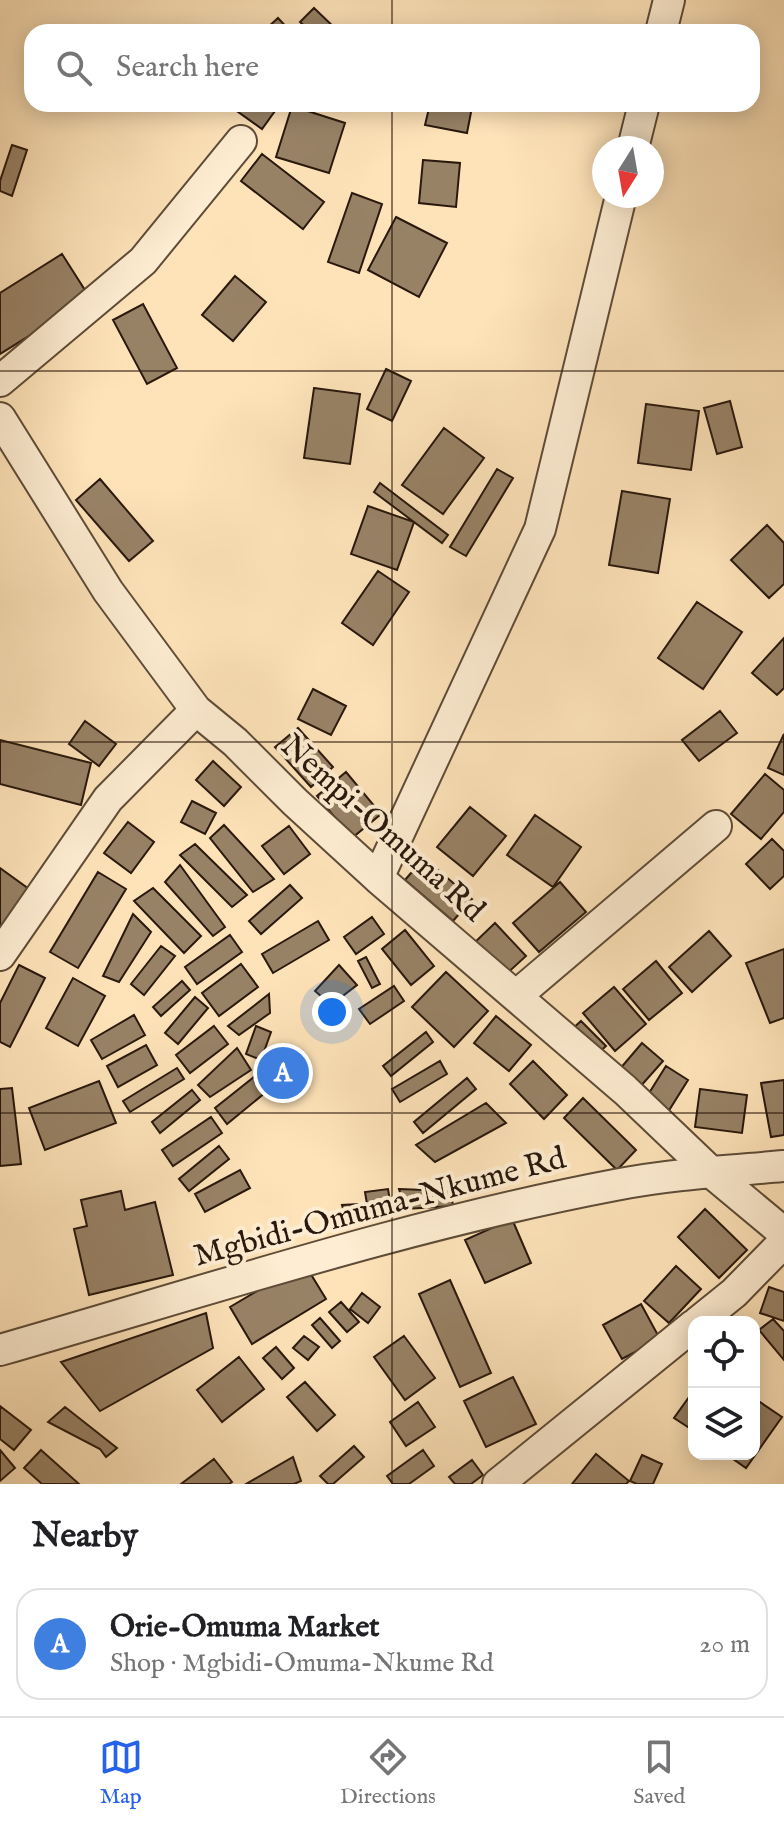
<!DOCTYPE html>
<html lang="en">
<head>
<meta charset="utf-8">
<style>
	:root { --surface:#fff; --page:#f6f6f6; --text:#202124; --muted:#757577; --line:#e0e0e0; --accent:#2563eb }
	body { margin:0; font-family:"IM FELL English",serif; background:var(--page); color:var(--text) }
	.controls { position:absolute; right:24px; bottom:24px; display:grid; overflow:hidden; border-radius:16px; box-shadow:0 4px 20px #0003 }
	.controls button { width:72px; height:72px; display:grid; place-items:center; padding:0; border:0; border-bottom:2px solid var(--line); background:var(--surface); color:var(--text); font:40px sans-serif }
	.compass { position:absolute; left:592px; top:136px; width:72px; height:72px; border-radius:50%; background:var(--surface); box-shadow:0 4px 20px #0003; rotate:191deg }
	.you { position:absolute; left:332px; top:1012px; width:28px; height:28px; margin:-20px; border:6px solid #fff; border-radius:50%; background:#1a73e8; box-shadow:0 0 0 12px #1a73e833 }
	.badge { display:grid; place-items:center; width:52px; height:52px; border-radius:50%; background:var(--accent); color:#fff; font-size:26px; font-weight:700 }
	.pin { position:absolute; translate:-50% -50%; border:4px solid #fff; box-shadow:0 2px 8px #0006 }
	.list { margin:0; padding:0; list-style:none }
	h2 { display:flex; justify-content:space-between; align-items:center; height:104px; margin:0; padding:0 32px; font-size:34px }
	h2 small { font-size:26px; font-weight:400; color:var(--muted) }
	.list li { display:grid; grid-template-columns:52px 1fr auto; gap:24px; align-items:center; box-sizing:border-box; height:112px; margin:0 16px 16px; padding:0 16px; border:2px solid var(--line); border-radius:24px }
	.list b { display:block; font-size:30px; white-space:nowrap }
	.list p { margin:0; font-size:26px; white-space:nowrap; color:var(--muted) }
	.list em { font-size:26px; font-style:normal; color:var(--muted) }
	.icon { flex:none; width:44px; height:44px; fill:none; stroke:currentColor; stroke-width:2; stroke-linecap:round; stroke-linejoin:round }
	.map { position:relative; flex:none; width:784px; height:1484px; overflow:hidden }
	.search { position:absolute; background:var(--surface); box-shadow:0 4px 20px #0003; left:24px; right:24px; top:24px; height:88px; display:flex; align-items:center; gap:20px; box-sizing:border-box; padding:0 28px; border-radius:24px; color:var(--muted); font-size:30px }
	.sheet { height:232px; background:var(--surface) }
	nav { display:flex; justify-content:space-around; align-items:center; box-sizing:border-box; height:112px; border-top:2px solid var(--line); background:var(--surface); font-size:22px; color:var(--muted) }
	nav a { display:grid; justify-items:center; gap:4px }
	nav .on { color:var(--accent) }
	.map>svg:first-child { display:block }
</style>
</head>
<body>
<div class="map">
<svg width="784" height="1484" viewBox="0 0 784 1484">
	<rect width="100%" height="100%" fill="#fee3b9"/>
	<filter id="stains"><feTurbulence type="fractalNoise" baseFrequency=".0025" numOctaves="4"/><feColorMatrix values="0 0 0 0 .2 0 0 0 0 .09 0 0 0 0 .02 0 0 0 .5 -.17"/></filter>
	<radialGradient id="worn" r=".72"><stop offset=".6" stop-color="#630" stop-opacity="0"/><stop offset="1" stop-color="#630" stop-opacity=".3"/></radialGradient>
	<path fill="#988266" stroke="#29180d" stroke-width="2" d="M 314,8 L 339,32 L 311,32 L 300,22 Z
		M 278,18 L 291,32 L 269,32 L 266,29 Z
		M 227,104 L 280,104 L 262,129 Z
		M 430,104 L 454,104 L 472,107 L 467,133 L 425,125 Z
		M 292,106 L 345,123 L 329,173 L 276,157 Z
		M 12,145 L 27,150 L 12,196 L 0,191 L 0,181 Z
		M 262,154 L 324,202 L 303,229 L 241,181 Z
		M 423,160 L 460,163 L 456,207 L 419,203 Z
		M 352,193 L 382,204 L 359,273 L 328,262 Z
		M 396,217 L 447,243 L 419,297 L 368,270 Z
		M 62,254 L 90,298 L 0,354 L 0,293 Z
		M 235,276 L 266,302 L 233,341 L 202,315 Z
		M 143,304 L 177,368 L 147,384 L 113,320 Z
		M 386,369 L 411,381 L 392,421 L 367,409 Z
		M 314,388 L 360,394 L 350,464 L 304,458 Z
		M 730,401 L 742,447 L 717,454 L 704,408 Z
		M 646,404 L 699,411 L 691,470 L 638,463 Z
		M 444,428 L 484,458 L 443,514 L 402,485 Z
		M 497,469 L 513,478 L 466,556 L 450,547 Z
		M 100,479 L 153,541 L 129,561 L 76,500 Z
		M 380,483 L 448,535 L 442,543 L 374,492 Z
		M 622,491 L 670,499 L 658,573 L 609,565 Z
		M 368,506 L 414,522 L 397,570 L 351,554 Z
		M 767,525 L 784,543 L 784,584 L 769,598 L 731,560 Z
		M 378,571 L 409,592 L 373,645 L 342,623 Z
		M 697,602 L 742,632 L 703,689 L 658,658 Z
		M 784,638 L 784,688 L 777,695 L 752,673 Z
		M 313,689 L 346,706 L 331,735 L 298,719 Z
		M 720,711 L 737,733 L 699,761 L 682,740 Z
		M 85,721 L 116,744 L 99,766 L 69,744 Z
		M 298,728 L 333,767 L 311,787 L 275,747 Z
		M 784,734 L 784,775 L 768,768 Z
		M 0,740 L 91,763 L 81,805 L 0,784 Z
		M 213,761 L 241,787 L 224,806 L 196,780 Z
		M 346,772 L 381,814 L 352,838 L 317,796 Z
		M 765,774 L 784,790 L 784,812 L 761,839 L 731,814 Z
		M 192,801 L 216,813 L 205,834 L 181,822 Z
		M 470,807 L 506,836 L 473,876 L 437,847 Z
		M 535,815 L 581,847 L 553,887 L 507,855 Z
		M 128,822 L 154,842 L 131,873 L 104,853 Z
		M 224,825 L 274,879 L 253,892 L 210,838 Z
		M 289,826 L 310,854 L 284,874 L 262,846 Z
		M 772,839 L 784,851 L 784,876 L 770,889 L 746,864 Z
		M 195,844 L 247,895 L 232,907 L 180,855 Z
		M 424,858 L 472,899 L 453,921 L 405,880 Z
		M 180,865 L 225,927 L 213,936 L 165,882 Z
		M 0,868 L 29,889 L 0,929 Z
		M 98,872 L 126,889 L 78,968 L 50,952 Z
		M 560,882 L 586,912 L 539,952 L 513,923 Z
		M 290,885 L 302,898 L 261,934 L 249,921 Z
		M 153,888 L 201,936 L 184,953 L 134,901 Z
		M 133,914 L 151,932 L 119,982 L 103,976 Z
		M 372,917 L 384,934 L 356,954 L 344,937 Z
		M 318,921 L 329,940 L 273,973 L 262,954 Z
		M 495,923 L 526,956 L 502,978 L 472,945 Z
		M 405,930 L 434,966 L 411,985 L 382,949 Z
		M 709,931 L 731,956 L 692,992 L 669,967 Z
		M 230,935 L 242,952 L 197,984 L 185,967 Z
		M 161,946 L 175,956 L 144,995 L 131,984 Z
		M 784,949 L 784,1018 L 770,1023 L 746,963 Z
		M 366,957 L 380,984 L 372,988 L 358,961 Z
		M 656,961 L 682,993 L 649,1020 L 623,989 Z
		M 241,964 L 258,987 L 219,1016 L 202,993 Z
		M 19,965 L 45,978 L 10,1047 L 0,1042 L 0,1003 Z
		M 339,965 L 357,985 L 331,1005 L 315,991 Z
		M 446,972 L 488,1011 L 454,1047 L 412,1007 Z
		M 73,978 L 105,996 L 78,1046 L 46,1028 Z
		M 182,981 L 190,990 L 161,1016 L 153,1007 Z
		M 394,986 L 404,1001 L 370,1024 L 359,1009 Z
		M 614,987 L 646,1024 L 615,1051 L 583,1013 Z
		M 269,994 L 270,1013 L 239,1035 L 228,1026 Z
		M 195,997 L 208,1008 L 178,1044 L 165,1033 Z
		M 134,1015 L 145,1035 L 102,1059 L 91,1040 Z
		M 496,1016 L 531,1045 L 509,1071 L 474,1043 Z
		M 581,1021 L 606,1046 L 594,1057 L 570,1031 Z
		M 214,1026 L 228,1044 L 190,1073 L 176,1055 Z
		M 256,1026 L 271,1032 L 261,1060 L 246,1054 Z
		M 426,1032 L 433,1042 L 391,1076 L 383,1066 Z
		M 642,1043 L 663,1061 L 639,1088 L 619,1070 Z
		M 146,1045 L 157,1065 L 118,1087 L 107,1066 Z
		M 237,1048 L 251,1070 L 210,1097 L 198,1085 Z
		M 440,1061 L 447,1074 L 400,1102 L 392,1089 Z
		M 533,1061 L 567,1095 L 544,1119 L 510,1084 Z
		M 666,1066 L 688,1080 L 668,1112 L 646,1098 Z
		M 177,1068 L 184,1079 L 130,1112 L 123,1101 Z
		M 254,1077 L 266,1092 L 227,1124 L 215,1108 Z
		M 467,1078 L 476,1089 L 423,1133 L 414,1122 Z
		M 784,1080 L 784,1135 L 771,1137 L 761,1083 Z
		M 99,1081 L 116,1123 L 45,1150 L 29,1108 Z
		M 12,1088 L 21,1164 L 0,1166 L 0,1089 Z
		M 700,1089 L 747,1095 L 742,1133 L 695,1127 Z
		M 192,1090 L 200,1100 L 160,1133 L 152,1122 Z
		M 583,1098 L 636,1150 L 617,1170 L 564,1118 Z
		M 486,1103 L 506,1123 L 435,1162 L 416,1145 Z
		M 211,1117 L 222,1133 L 173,1166 L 162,1150 Z
		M 219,1146 L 229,1159 L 189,1191 L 179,1179 Z
		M 240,1170 L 250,1188 L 205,1212 L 195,1194 Z
		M 388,1189 L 391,1207 L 368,1210 L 365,1192 Z
		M 399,1189 L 451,1191 L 453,1206 L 405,1209 Z
		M 121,1191 L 125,1210 L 155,1202 L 173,1275 L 89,1295 L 74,1229 L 87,1226 L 81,1200 Z
		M 359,1204 L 360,1215 L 347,1224 L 342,1205 Z
		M 705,1209 L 747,1250 L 719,1278 L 678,1237 Z
		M 512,1219 L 531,1263 L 485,1283 L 465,1240 Z
		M 304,1263 L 326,1299 L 252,1344 L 230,1307 Z
		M 676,1266 L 701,1289 L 669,1323 L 644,1301 Z
		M 450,1280 L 491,1373 L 460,1387 L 419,1294 Z
		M 769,1287 L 784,1292 L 784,1321 L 760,1313 Z
		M 362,1293 L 380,1307 L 368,1323 L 350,1309 Z
		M 341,1302 L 359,1322 L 347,1332 L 329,1312 Z
		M 641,1304 L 660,1339 L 622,1359 L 603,1325 Z
		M 206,1313 L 213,1348 L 100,1411 L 61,1362 Z
		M 320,1318 L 340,1341 L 332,1348 L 312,1325 Z
		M 773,1319 L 784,1331 L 784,1360 L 759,1330 Z
		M 304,1336 L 319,1347 L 308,1360 L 293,1348 Z
		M 404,1336 L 435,1378 L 405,1400 L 374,1357 Z
		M 276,1347 L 294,1368 L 282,1379 L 263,1358 Z
		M 239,1357 L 264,1389 L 222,1422 L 197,1390 Z
		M 513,1377 L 536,1424 L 486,1447 L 464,1401 Z
		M 305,1382 L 335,1415 L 317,1431 L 287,1397 Z
		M 694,1390 L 694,1431 L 674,1418 Z
		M 754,1398 L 782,1417 L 746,1468 L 726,1454 L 754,1454 Z
		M 418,1402 L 435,1427 L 406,1446 L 390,1422 Z
		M 0,1406 L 31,1430 L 14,1450 L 0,1439 Z
		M 65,1407 L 117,1448 L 106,1457 L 100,1449 L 48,1422 Z
		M 354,1446 L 364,1457 L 333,1484 L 328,1484 L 320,1476 Z
		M 0,1450 L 15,1468 L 0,1481 Z
		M 41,1450 L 79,1484 L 42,1484 L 24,1468 Z
		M 423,1450 L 434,1466 L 409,1484 L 393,1484 L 387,1476 Z
		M 596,1454 L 629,1481 L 626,1484 L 572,1484 Z
		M 642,1455 L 662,1464 L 653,1484 L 637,1484 L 630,1481 Z
		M 293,1457 L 301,1481 L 294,1484 L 246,1484 Z
		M 214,1459 L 232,1482 L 229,1484 L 181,1484 Z
		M 472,1460 L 483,1475 L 471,1484 L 455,1484 L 449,1477 Z"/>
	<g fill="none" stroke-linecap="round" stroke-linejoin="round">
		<defs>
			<path id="minor" d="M 661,32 L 669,0
				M 633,148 L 644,104
				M 0,381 L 143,261 L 241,141
				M 0,418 L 108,591 L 196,710 L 235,742 L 295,802 L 378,878 L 625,1090 L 712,1173 L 784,1233
				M 378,878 L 540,529 L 621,196
				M 0,955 L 108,799 L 196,710
				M 516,996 L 716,826
				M 698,1322 L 734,1293 L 784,1242
				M 0,1350 C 202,1292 409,1224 615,1185 C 670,1174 728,1171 784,1166
				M 498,1484 L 694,1325"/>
		</defs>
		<use href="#minor" stroke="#5e4b38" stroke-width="34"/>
		<use href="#minor" stroke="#feedd2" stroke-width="30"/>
	</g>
	<path fill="none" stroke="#29180d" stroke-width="2" stroke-opacity="0.55" d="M 392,0 L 392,32M 392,104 L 392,1484M 0,371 L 784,371M 0,742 L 784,742M 0,1113 L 784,1113"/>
	<g text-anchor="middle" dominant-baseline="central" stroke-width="8" stroke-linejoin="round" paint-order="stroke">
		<g font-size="32" fill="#29180d" stroke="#feedd2">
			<text transform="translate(382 829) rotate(42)">Nempi-Omuma Rd</text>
			<text transform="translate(380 1208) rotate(-15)">Mgbidi-Omuma-Nkume Rd</text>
		</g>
	</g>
	<rect width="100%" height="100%" filter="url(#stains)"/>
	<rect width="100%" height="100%" fill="url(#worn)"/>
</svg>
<div class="controls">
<button><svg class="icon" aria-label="locate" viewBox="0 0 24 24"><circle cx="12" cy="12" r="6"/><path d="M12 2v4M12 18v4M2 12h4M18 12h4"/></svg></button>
<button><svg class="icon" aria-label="layers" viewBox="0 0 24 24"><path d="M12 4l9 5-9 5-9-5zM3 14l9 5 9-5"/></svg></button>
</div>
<svg class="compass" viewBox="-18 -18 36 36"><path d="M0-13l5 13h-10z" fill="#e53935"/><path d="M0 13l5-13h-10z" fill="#757577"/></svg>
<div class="you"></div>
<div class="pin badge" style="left:283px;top:1073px;background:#3f7fe0">A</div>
<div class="search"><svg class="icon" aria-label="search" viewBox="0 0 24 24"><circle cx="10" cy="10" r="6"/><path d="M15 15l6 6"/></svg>Search here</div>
</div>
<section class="sheet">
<h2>Nearby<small></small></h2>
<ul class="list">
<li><span class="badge" style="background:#3f7fe0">A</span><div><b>Orie-Omuma Market</b><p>Shop · Mgbidi-Omuma-Nkume Rd</p></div><em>20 m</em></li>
</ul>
</section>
<nav>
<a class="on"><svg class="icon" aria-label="map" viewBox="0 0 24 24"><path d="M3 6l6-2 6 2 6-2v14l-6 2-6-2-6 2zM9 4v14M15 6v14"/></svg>Map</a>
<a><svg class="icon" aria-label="directions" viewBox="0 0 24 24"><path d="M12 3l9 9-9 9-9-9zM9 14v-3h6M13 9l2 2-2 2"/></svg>Directions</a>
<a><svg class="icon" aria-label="saved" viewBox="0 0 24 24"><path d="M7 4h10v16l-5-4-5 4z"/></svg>Saved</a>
</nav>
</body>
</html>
